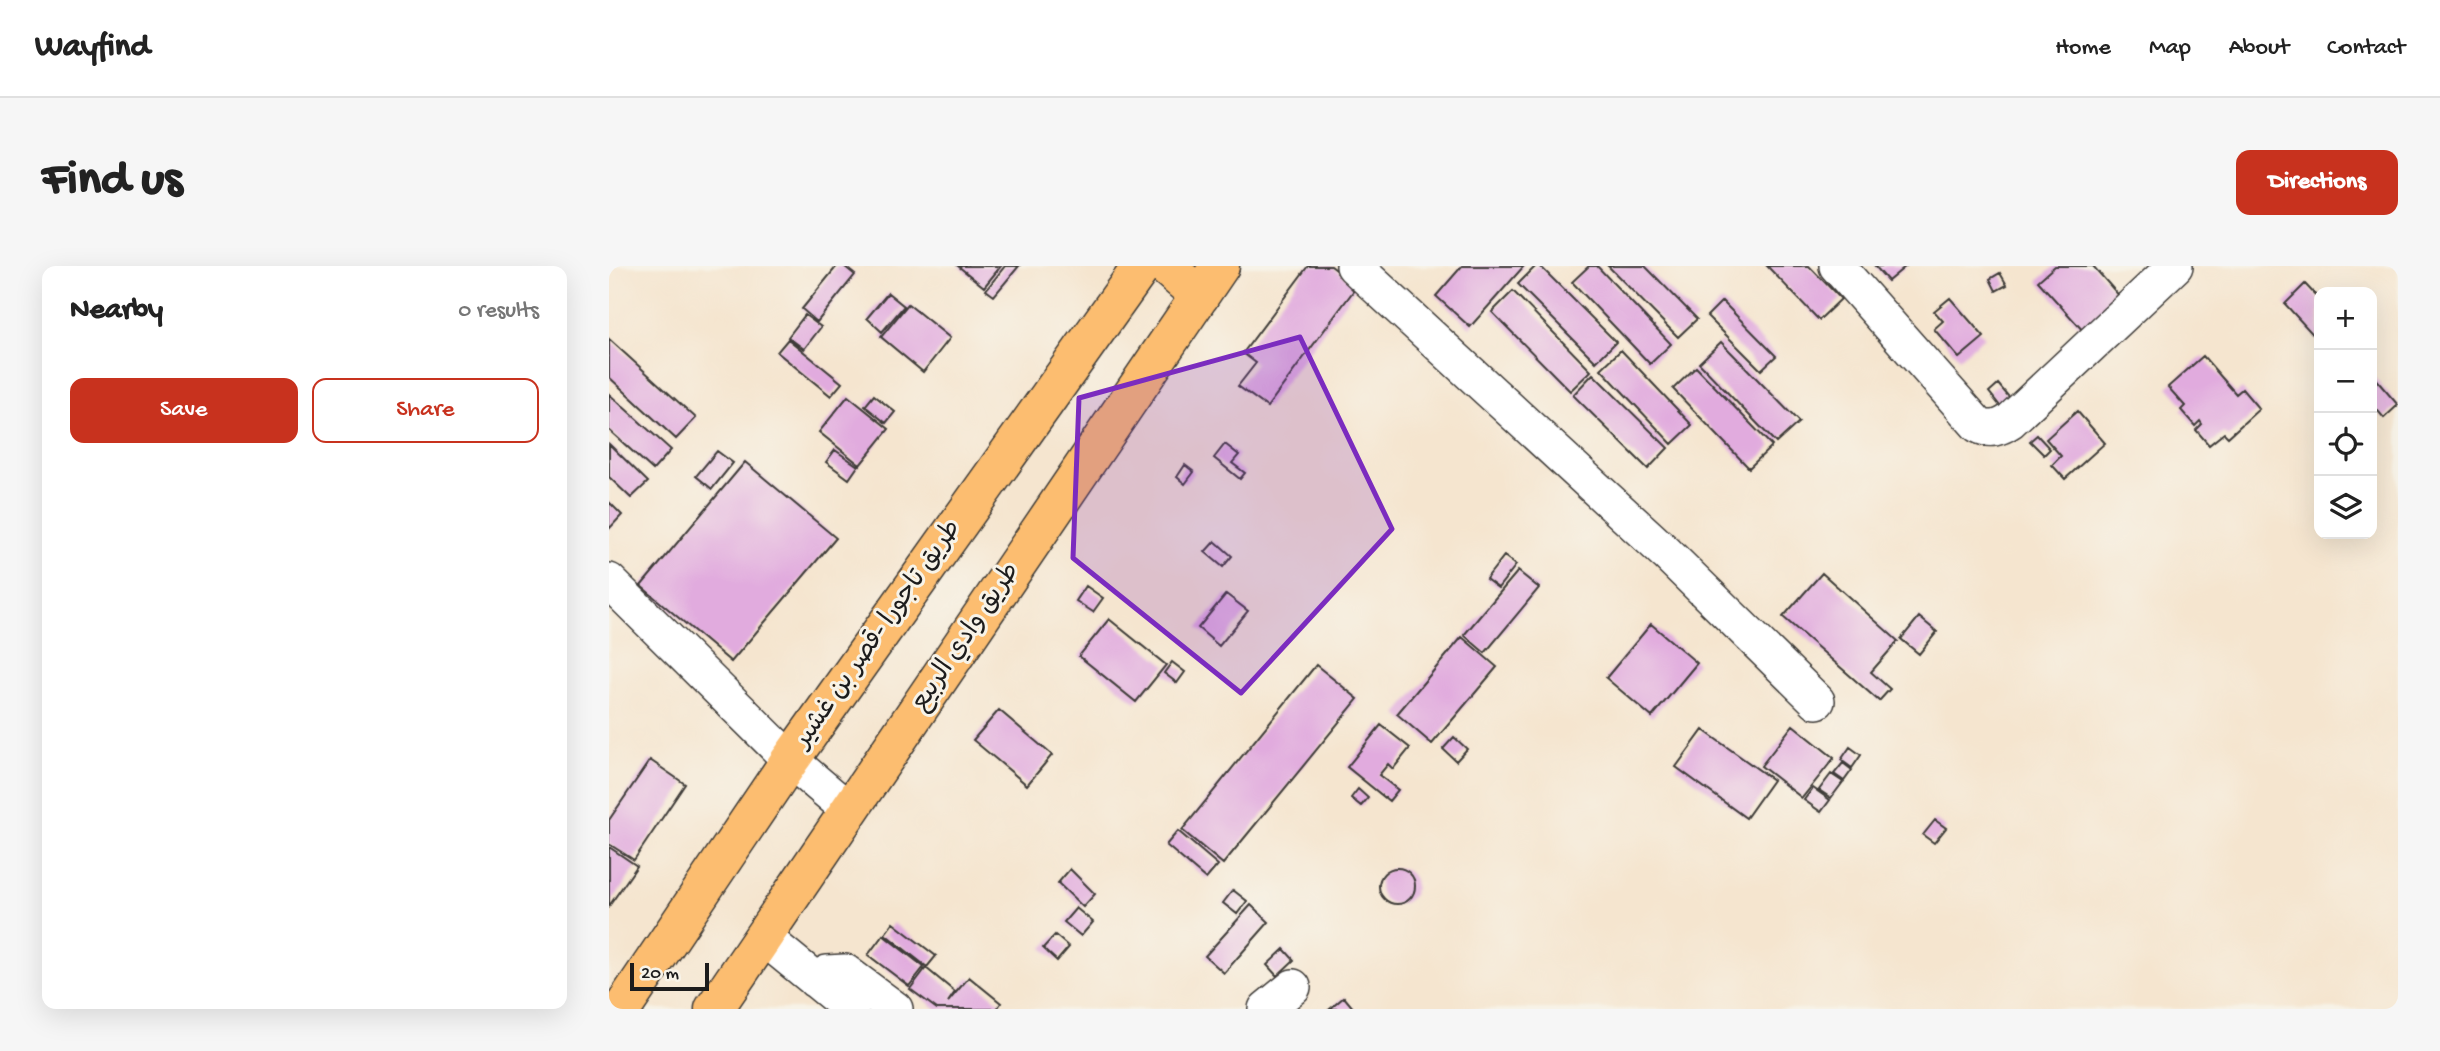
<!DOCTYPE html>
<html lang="en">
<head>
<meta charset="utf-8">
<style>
	:root { --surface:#fff; --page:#f6f6f6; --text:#222; --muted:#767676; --line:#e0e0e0; --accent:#c8321e }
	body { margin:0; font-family:"Gochi Hand","Playpen Sans Arabic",sans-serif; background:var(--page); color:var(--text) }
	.controls { position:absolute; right:21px; top:21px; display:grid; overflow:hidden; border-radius:14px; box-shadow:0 7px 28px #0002 }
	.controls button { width:63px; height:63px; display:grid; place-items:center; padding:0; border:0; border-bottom:2px solid var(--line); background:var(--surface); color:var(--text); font:35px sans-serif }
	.scale { position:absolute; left:21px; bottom:18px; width:79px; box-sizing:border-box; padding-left:7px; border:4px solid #1c1c1c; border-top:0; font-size:19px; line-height:24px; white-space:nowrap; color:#1c1c1c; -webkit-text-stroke:5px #f7f3e8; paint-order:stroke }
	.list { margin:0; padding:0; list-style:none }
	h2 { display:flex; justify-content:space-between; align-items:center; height:91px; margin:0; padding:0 28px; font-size:30px }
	h2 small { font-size:23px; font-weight:400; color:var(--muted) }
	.actions { display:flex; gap:14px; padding:21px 28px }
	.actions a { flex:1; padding:16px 0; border:2px solid var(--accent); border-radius:14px; text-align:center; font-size:24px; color:var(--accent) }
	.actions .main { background:var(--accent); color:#fff }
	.icon { flex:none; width:38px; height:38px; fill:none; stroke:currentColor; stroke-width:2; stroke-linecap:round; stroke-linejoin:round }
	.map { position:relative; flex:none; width:1789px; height:743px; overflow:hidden; border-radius:14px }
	header { display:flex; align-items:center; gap:42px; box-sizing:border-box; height:98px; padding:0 35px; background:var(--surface); border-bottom:2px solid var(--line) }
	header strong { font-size:33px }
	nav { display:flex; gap:38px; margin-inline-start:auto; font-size:24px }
	.intro { display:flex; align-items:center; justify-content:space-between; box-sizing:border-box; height:168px; padding:0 42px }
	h1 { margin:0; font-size:49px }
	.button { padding:18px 32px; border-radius:14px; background:var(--accent); color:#fff; font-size:24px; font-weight:700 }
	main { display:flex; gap:42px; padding:0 42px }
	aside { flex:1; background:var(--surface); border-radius:14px; box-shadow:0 7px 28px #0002 }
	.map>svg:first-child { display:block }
</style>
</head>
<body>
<header>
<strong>Wayfind</strong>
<nav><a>Home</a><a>Map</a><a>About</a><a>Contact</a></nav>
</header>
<div class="intro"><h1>Find us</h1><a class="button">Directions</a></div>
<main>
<aside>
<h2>Nearby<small>0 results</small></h2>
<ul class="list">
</ul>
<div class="actions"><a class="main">Save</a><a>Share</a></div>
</aside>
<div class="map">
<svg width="1789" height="743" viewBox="0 0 1789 743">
	<rect width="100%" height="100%" fill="#f7f3e8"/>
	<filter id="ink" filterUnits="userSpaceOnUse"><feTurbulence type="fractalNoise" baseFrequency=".0143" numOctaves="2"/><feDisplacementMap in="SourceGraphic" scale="14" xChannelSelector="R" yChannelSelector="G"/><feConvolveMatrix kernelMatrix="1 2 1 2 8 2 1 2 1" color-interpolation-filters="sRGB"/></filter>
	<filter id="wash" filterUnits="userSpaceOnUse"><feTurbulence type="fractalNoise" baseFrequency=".00686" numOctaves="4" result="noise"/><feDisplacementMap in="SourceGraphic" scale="28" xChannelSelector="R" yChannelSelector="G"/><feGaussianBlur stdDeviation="1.57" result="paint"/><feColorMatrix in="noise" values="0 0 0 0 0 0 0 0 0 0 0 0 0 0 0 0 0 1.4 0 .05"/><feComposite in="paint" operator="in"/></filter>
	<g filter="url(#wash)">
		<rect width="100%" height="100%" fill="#f5e5cf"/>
		<g id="blocks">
			<path fill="#e1abde" d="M 228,0 L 235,0 L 246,9 L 208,56 L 193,43 Z
				M 349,0 L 392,0 L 375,21 Z
				M 396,0 L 410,0 L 385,30 L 377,24 Z
				M 699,0 L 722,0 L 748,20 L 658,141 L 629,120 L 647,97 L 634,87 Z
				M 853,0 L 915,0 L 861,61 L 827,30 Z
				M 927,0 L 931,0 L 1007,76 L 987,96 L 909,18 Z
				M 980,0 L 988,0 L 1062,78 L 1041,98 L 963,16 Z
				M 999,0 L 1036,0 L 1088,53 L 1069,71 Z
				M 1158,0 L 1200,0 L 1232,33 L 1210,54 Z
				M 1266,0 L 1297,0 L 1279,15 Z
				M 1446,0 L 1484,0 L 1513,33 L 1476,67 L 1429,15 Z
				M 1391,7 L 1398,19 L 1387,25 L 1381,13 Z
				M 1696,18 L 1710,33 L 1710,75 L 1676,38 Z
				M 904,25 L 982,105 L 961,125 L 883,46 Z
				M 279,27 L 295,40 L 273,66 L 258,52 Z
				M 1341,32 L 1375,71 L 1350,92 L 1325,63 L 1334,55 L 1325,45 Z
				M 1113,35 L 1167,90 L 1152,104 L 1098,50 Z
				M 299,38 L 341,72 L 314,106 L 272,71 Z
				M 196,49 L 212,61 L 195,83 L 179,71 Z
				M 0,73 L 87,152 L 67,173 L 0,111 Z
				M 179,73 L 233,117 L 222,130 L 168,86 Z
				M 1112,76 L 1190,156 L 1167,177 L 1090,97 Z
				M 1012,84 L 1083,159 L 1063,178 L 992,103 Z
				M 1594,90 L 1627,128 L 1633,123 L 1650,143 L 1619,171 L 1615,167 L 1600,179 L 1587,164 L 1593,158 L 1591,155 L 1586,160 L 1572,144 L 1576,140 L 1559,121 Z
				M 1087,101 L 1163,180 L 1140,202 L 1064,123 Z
				M 984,108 L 1059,182 L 1039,203 L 964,129 Z
				M 1763,109 L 1789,139 L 1775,152 L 1763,138 Z
				M 1389,118 L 1405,137 L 1395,145 L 1380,126 Z
				M 0,128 L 62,184 L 44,204 L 0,164 Z
				M 265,129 L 286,146 L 277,157 L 256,140 Z
				M 239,130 L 280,163 L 251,199 L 210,166 Z
				M 1468,145 L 1496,177 L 1456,213 L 1443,199 L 1452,190 L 1437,173 Z
				M 1428,169 L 1441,183 L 1435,189 L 1421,175 Z
				M 0,178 L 39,216 L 22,232 L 0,211 Z
				M 616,178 L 630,189 L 623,197 L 636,207 L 631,213 L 605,192 Z
				M 226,184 L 249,200 L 240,213 L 217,196 Z
				M 108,185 L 124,197 L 103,223 L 87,210 Z
				M 136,196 L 227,272 L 122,396 L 32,320 Z
				M 576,199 L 585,206 L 576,218 L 568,211 Z
				M 0,236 L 13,249 L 0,263 Z
				M 606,275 L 623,290 L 614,301 L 596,286 Z
				M 895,290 L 907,299 L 889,322 L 877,313 Z
				M 909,305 L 930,322 L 876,387 L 855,369 Z
				M 1213,307 L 1289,375 L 1262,406 L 1281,423 L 1270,435 L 1174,351 Z
				M 477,320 L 494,332 L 484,346 L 467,335 Z
				M 617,328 L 639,345 L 610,380 L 589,362 Z
				M 1310,351 L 1328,366 L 1310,388 L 1292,373 Z
				M 500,353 L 557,399 L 527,436 L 470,390 Z
				M 1042,358 L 1088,397 L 1043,451 L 997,412 Z
				M 853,371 L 888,401 L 823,478 L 788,448 Z
				M 563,396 L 576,406 L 568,417 L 555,407 Z
				M 707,399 L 749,433 L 614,598 L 573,564 Z
				M 390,444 L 443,489 L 418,519 L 364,474 Z
				M 772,459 L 801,482 L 784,503 L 779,498 L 770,509 L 789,524 L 780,535 L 738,501 Z
				M 1184,459 L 1225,492 L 1193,532 L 1152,500 Z
				M 1094,464 L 1164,514 L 1137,552 L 1067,501 Z
				M 845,471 L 858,483 L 847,495 L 834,483 Z
				M 1241,481 L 1252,489 L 1243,502 L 1232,494 Z
				M 41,494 L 76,518 L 25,594 L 0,578 L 0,554 Z
				M 1234,497 L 1243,504 L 1235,515 L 1225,508 Z
				M 1222,508 L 1234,516 L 1222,532 L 1210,524 Z
				M 1204,522 L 1221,534 L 1212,546 L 1195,534 Z
				M 749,523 L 759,532 L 752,540 L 742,532 Z
				M 1326,554 L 1337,562 L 1325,577 L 1314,569 Z
				M 569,565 L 609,599 L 597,613 L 557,579 Z
				M 0,581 L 28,600 L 0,640 Z
				M770 620a18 18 0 1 1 36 0a18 18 0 1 1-36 0Z
				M 461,603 L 486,628 L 474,641 L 449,617 Z
				M 624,624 L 638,635 L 628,648 L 614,637 Z
				M 642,639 L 660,656 L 615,707 L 596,690 Z
				M 467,642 L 484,656 L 472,670 L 455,656 Z
				M 284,657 L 327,690 L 318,701 L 276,668 Z
				M 274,669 L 315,701 L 300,720 L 259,689 Z
				M 446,669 L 460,681 L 448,695 L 434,682 Z
				M 675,683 L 685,694 L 668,710 L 658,699 Z
				M 317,702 L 346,726 L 339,736 L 360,711 L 392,737 L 388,743 L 328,743 L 301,723 Z
				M 735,731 L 745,743 L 721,743 Z"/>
		</g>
	</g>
	<g filter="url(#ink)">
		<use href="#blocks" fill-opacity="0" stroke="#3d3a37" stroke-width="2"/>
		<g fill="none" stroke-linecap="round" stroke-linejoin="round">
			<defs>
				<path id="minor" d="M 745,0 L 1058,288 L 1208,435
					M 1228,0 L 1369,159 C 1380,165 1391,162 1401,155 L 1566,0
					M 0,315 L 181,494 L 240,544
					M 154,671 L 242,743
					M 206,714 L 218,707 L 236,706 L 286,743
					M 657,743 L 684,721"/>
				<path id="highway" d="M 556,0 L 591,30
					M 13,743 L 181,494 L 533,0
					M 105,743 L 611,0"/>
			</defs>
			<use href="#minor" stroke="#3d3a37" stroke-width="38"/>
			<use href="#highway" stroke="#3d3a37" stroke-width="41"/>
			<use href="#minor" stroke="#fff" stroke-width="35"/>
			<use href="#highway" stroke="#fcbd6f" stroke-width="38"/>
		</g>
	</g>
	<path fill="#7b2cbf" fill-opacity="0.2" stroke="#7b2cbf" stroke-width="5" stroke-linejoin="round" d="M 691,71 L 783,263 L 632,427 L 464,292 L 470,132 Z"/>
	<g text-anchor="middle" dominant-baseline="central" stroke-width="6" stroke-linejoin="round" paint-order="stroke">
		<g font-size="26" fill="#1c1c1c" stroke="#f7f3e8">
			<text transform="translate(270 369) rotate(-55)">طريق تاجورا -قصر بن غشير</text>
			<text transform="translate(358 372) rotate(-56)">طريق وادي الربيع</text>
		</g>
	</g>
</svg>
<div class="controls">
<button>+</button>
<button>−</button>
<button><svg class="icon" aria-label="locate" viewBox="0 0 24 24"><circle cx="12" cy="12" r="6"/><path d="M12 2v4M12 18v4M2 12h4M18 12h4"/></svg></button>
<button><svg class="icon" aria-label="layers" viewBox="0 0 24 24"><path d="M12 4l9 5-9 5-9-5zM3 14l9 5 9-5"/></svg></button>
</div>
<div class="scale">20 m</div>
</div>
</main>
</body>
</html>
